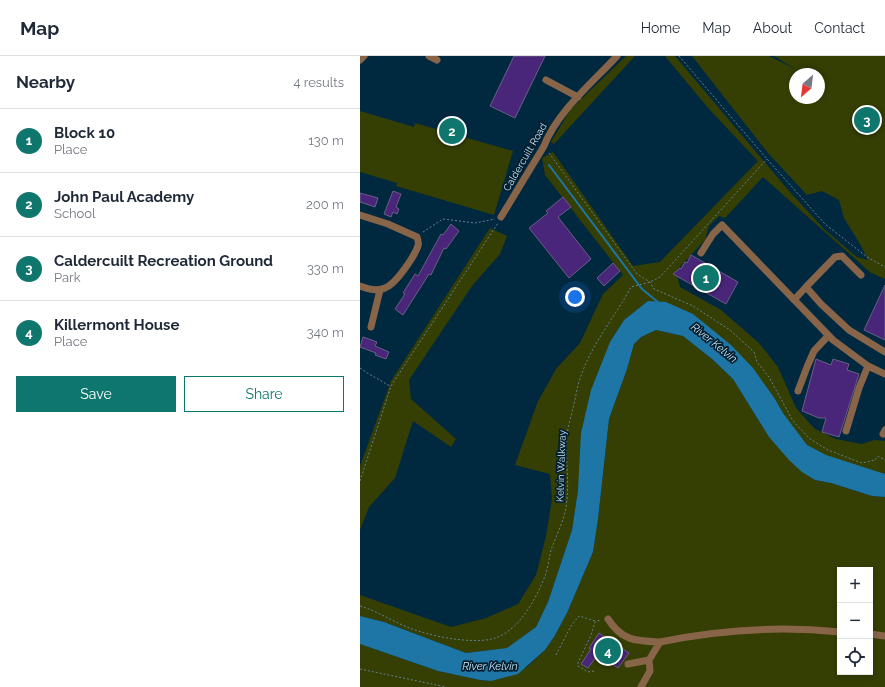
<!DOCTYPE html>
<html lang="en">
<head>
<meta charset="utf-8">
<style>
	:root { --surface:#fff; --page:#f2f2f3; --text:#1f2937; --muted:#747a83; --line:#e0e1e3; --accent:#0f766e }
	body { margin:0; font-family:Raleway,sans-serif; background:var(--page); color:var(--text) }
	.controls { position:absolute; right:12px; bottom:12px; display:grid; overflow:hidden; border-radius:0px; box-shadow:0 2px 6px #0003 }
	.controls button { width:36px; height:36px; display:grid; place-items:center; padding:0; border:0; border-bottom:1px solid var(--line); background:var(--surface); color:var(--text); font:20px sans-serif }
	.compass { position:absolute; left:429px; top:12px; width:36px; height:36px; border-radius:50%; background:var(--surface); box-shadow:0 2px 6px #0003; rotate:208deg }
	.you { position:absolute; left:215px; top:241px; width:14px; height:14px; margin:-10px; border:3px solid #fff; border-radius:50%; background:#1a73e8; box-shadow:0 0 0 6px #1a73e833 }
	.badge { display:grid; place-items:center; width:26px; height:26px; border-radius:50%; background:var(--accent); color:#fff; font-size:13px; font-weight:700 }
	.pin { position:absolute; translate:-50% -50%; border:2px solid #fff; box-shadow:0 1px 4px #0006 }
	.list { margin:0; padding:0; list-style:none }
	h2 { display:flex; justify-content:space-between; align-items:center; height:52px; margin:0; padding:0 16px; font-size:17px }
	h2 small { font-size:13px; font-weight:400; color:var(--muted) }
	.list li { display:grid; grid-template-columns:26px 1fr auto; gap:12px; align-items:center; box-sizing:border-box; height:64px; padding:0 16px; border-top:1px solid var(--line) }
	.list b { display:block; font-size:15px; white-space:nowrap }
	.list p { margin:0; font-size:13px; white-space:nowrap; color:var(--muted) }
	.list em { font-size:13px; font-style:normal; color:var(--muted) }
	.actions { display:flex; gap:8px; padding:12px 16px }
	.actions a { flex:1; padding:9px 0; border:1px solid var(--accent); border-radius:0px; text-align:center; font-size:14px; color:var(--accent) }
	.actions .main { background:var(--accent); color:#fff }
	.icon { flex:none; width:22px; height:22px; fill:none; stroke:currentColor; stroke-width:2; stroke-linecap:round; stroke-linejoin:round }
	.map { position:relative; flex:none; width:525px; height:631px; overflow:hidden }
	header { display:flex; align-items:center; gap:24px; box-sizing:border-box; height:56px; padding:0 20px; background:var(--surface); border-bottom:1px solid var(--line) }
	header strong { font-size:19px }
	nav { display:flex; gap:22px; margin-inline-start:auto; font-size:14px }
	main { display:flex }
	aside { flex:1; background:var(--surface) }
	.map>svg:first-child { display:block }
</style>
</head>
<body>
<header>
<strong>Map</strong>
<nav><a>Home</a><a>Map</a><a>About</a><a>Contact</a></nav>
</header>
<main>
<aside>
<h2>Nearby<small>4 results</small></h2>
<ul class="list">
<li><span class="badge">1</span><div><b>Block 10</b><p>Place</p></div><em>130 m</em></li>
<li><span class="badge">2</span><div><b>John Paul Academy</b><p>School</p></div><em>200 m</em></li>
<li><span class="badge">3</span><div><b>Caldercuilt Recreation Ground</b><p>Park</p></div><em>330 m</em></li>
<li><span class="badge">4</span><div><b>Killermont House</b><p>Place</p></div><em>340 m</em></li>
</ul>
<div class="actions"><a class="main">Save</a><a>Share</a></div>
</aside>
<div class="map">
<svg width="525" height="631" viewBox="0 0 525 631">
	<rect width="100%" height="100%" fill="#002940"/>
	<path fill="#353e03" fill-rule="evenodd" d="M 266,0 L 275,0 L 194,88 L 191,86 L 211,53 Z
		M 305,0 L 315,0 L 429,135 L 464,173 L 497,201 L 508,204 L 500,188 L 484,162 L 479,144 L 462,135 L 447,139 L 408,97 L 332,0 L 409,0 L 435,13 L 414,0 L 525,0 L 525,223 L 511,217 L 403,121 L 365,162 L 359,160 L 349,170 L 345,184 L 316,215 L 320,231 L 361,254 L 399,287 L 418,311 L 436,352 L 455,373 L 476,383 L 502,388 L 514,384 L 525,385 L 525,418 C 506,412 460,401 447,389 C 436,378 422,356 415,343 L 288,245 L 264,264 L 250,286 L 218,434 L 212,474 L 188,546 L 176,571 L 148,592 L 106,597 L 24,566 L 0,560 L 0,539 L 91,571 L 126,562 L 158,548 L 176,519 L 186,480 L 192,443 L 190,418 L 155,409 L 178,345 L 189,326 L 196,313 L 220,287 L 243,238 L 263,219 L 185,119 L 182,102 L 193,96 L 273,210 L 300,206 L 398,105 L 349,53 ZM 435,18 L 459,18 L 459,42 L 435,42 Z
		M 0,55 L 54,71 L 55,67 L 153,95 L 134,159 L 36,130 L 37,127 L 0,116 Z
		M 130,172 L 147,180 L 140,198 L 112,230 L 49,324 L 51,343 L 96,383 L 91,391 L 53,365 L 35,422 L 9,451 L 0,474 L 0,410 L 31,325 Z
		M 296,274 L 323,280 L 352,303 L 373,323 L 409,381 L 455,424 L 471,427 L 512,440 L 525,441 L 525,631 L 0,631 L 0,588 L 78,615 L 120,624 L 131,625 L 167,611 L 185,594 L 194,581 L 207,557 L 233,496 L 238,463 L 249,363 L 267,313 L 274,288 L 281,281 ZM 480,514 L 510,514 L 510,616 L 480,616 Z"/>
	<path fill="#1e76a6" d="M 288,245 L 306,246 L 333,258 L 371,289 L 393,312 L 415,343 L 423,357 L 447,389 L 466,399 L 525,418 L 525,441 L 512,440 L 471,427 L 455,424 L 442,416 L 429,404 L 409,381 L 373,323 L 352,303 L 323,280 L 296,274 L 281,281 L 274,288 L 267,313 L 249,363 L 238,463 L 233,496 L 207,557 L 194,581 L 185,594 L 158,618 L 131,625 L 120,624 L 78,615 L 0,588 L 0,560 L 24,566 L 106,597 L 147,592 L 176,571 L 188,546 L 212,474 L 218,434 L 221,377 L 231,334 L 250,286 L 264,264 Z"/>
	<g fill="none" stroke-linecap="round" stroke-linejoin="round">
		<path stroke="#1e76a6" stroke-width="2" d="M 189,109 L 282,233 L 299,247"/>
	</g>
	<path fill="#49267a" stroke="#6a5e85" d="M 154,0 L 185,0 L 155,62 L 130,50 Z
		M 33,135 L 41,138 L 36,151 L 39,153 L 37,158 L 33,156 L 31,161 L 24,158 Z
		M 0,137 L 18,142 L 15,151 L 0,146 Z
		M 203,141 L 211,151 L 198,161 L 231,203 L 209,222 L 169,172 L 188,157 L 186,155 Z
		M 91,168 L 99,175 L 86,193 L 84,192 L 71,219 L 69,218 L 43,259 L 35,253 L 45,238 L 43,237 L 55,218 L 58,220 L 81,178 L 83,179 Z
		M 331,199 L 378,226 L 366,248 L 313,218 L 320,212 L 321,213 L 325,206 L 327,207 Z
		M 253,207 L 260,215 L 244,230 L 237,222 Z
		M 525,229 L 525,284 L 504,274 Z
		M 3,281 L 17,286 L 15,290 L 29,296 L 26,303 L 15,299 L 16,297 L 0,291 Z
		M 456,303 L 471,309 L 473,303 L 489,308 L 487,314 L 499,318 L 479,381 L 462,376 L 466,362 L 459,362 L 442,355 Z
		M 239,577 L 269,597 L 258,612 L 238,598 L 228,612 L 221,608 L 231,593 L 229,592 Z"/>
	<g fill="none" stroke-linecap="round" stroke-linejoin="round">
		<path stroke="#618194" stroke-width="1" stroke-dasharray="2 2" stroke-linecap="butt" d="M 319,0 L 407,103 L 465,168 L 507,201 L 525,211
			M 189,97 L 277,218 L 290,226 L 294,233 L 333,250 L 370,274 L 394,296 L 397,306 L 409,321 L 433,365 L 450,383 L 468,394 L 486,401 L 502,407 L 515,404 L 518,400 L 525,404
			M 63,176 L 83,163 L 115,167 L 135,163
			M 0,312 L 9,318 L 30,330
			M 0,425 L 31,330 L 138,167
			M 0,550 C 17,555 30,564 47,571 C 69,580 109,588 132,583 C 158,577 176,543 185,520 C 188,512 189,502 191,494 C 196,480 204,465 206,451 C 210,427 205,403 207,379 C 208,370 211,361 213,352 C 216,341 217,330 221,320 C 232,287 255,261 271,231 L 290,226 L 300,221 L 407,103
			M 196,599 L 211,570 L 219,560 L 235,565
			M 0,613 L 86,631
			M 234,615 L 228,616 L 218,610 L 218,607 L 231,579 L 235,566 L 240,564"/>
		<path stroke="#886448" stroke-width="7" d="M 69,0 L 77,4
			M 0,4 L 4,0
			M 186,24 L 218,41
			M 0,159 L 28,168 L 57,181 C 58,184 59,187 58,190 C 54,201 36,228 25,232 C 17,236 8,233 0,230
			M 141,161 L 184,90 C 197,56 232,27 257,0
			M 341,197 L 353,178 L 362,169 L 473,284 L 508,310 L 525,318
			M 446,231 L 475,201 L 482,200 L 501,219
			M 434,244 L 446,231 L 461,248 L 489,274 L 525,296
			M 11,271 L 20,234
			M 438,335 L 447,311 L 454,295 L 468,280
			M 486,375 L 499,332 L 508,310
			M 523,378 L 525,374
			M 248,563 C 262,585 276,585 300,586
			M 510,578 L 525,580
			M 268,608 L 289,604 L 300,586 C 358,574 421,570 480,576
			M 281,631 L 290,615 L 289,604"/>
	</g>
	<g text-anchor="middle" dominant-baseline="central" stroke-width="3.5" stroke-linejoin="round" paint-order="stroke">
		<g font-size="10" fill="#cde2f1" stroke="#011f30">
			<text transform="translate(165 101) rotate(-60)">Caldercuilt Road</text>
			<text transform="translate(201 410) rotate(-88)">Kelvin Walkway</text>
		</g>
		<g font-size="11" font-style="italic" fill="#cbe2f3" stroke="#011f30">
			<text transform="translate(354 287) rotate(39)">River Kelvin</text>
			<text x="130" y="610">River Kelvin</text>
		</g>
	</g>
</svg>
<div class="controls">
<button>+</button>
<button>−</button>
<button><svg class="icon" aria-label="locate" viewBox="0 0 24 24"><circle cx="12" cy="12" r="6"/><path d="M12 2v4M12 18v4M2 12h4M18 12h4"/></svg></button>
</div>
<svg class="compass" viewBox="-18 -18 36 36"><path d="M0-13l5 13h-10z" fill="#e53935"/><path d="M0 13l5-13h-10z" fill="#747a83"/></svg>
<div class="you"></div>
<div class="pin badge" style="left:346px;top:222px">1</div>
<div class="pin badge" style="left:92px;top:75px">2</div>
<div class="pin badge" style="left:507px;top:64px">3</div>
<div class="pin badge" style="left:248px;top:595px">4</div>
</div>
</main>
</body>
</html>
